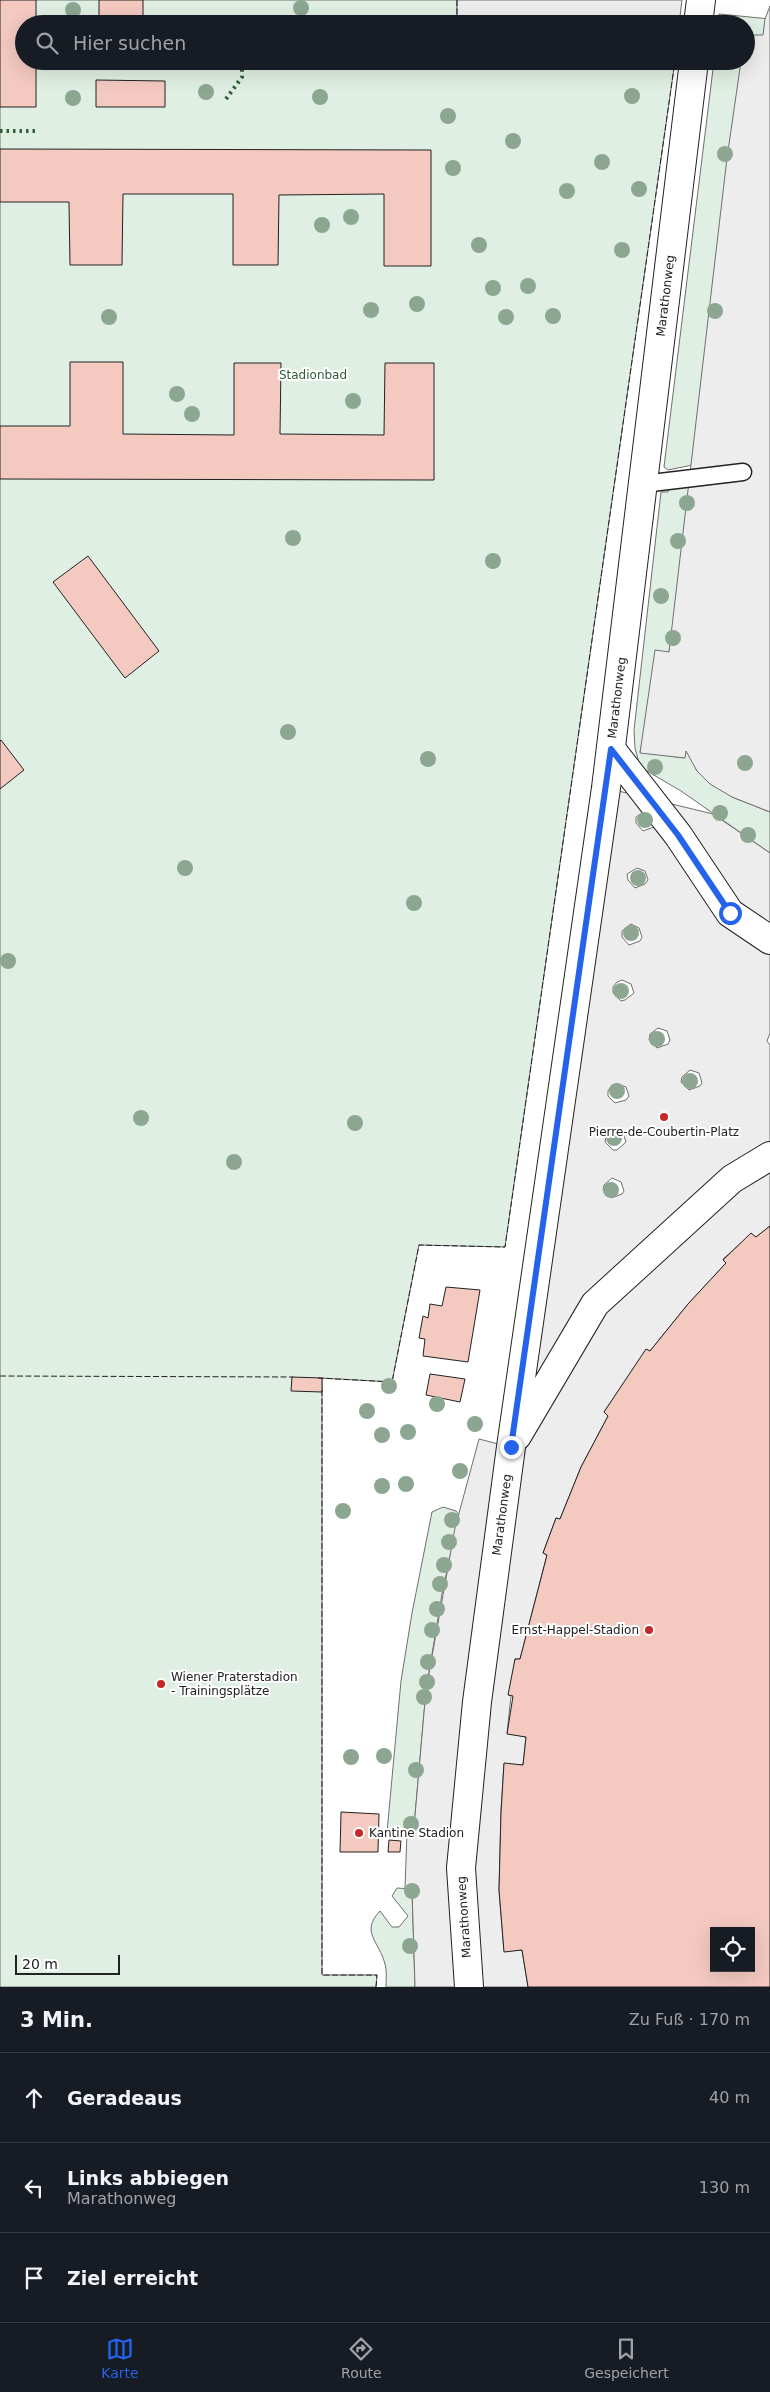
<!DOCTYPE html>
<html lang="de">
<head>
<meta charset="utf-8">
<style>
	:root { --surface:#171b24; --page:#242831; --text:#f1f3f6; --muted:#9ea1a6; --line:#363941; --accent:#2563eb }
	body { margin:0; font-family:"DejaVu Sans",sans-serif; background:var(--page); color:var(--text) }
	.controls { position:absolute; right:15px; bottom:15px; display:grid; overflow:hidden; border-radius:0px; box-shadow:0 5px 20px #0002 }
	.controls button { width:45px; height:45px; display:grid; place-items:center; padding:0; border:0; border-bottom:1px solid var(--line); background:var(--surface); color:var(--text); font:25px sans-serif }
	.scale { position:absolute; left:15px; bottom:12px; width:105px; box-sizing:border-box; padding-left:5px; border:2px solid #222; border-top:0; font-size:14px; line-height:18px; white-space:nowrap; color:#222; -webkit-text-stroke:4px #fff; paint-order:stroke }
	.stop { position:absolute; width:15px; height:15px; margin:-11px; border:4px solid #2563eb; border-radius:50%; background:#fff }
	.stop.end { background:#2563eb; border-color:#fff; box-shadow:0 1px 5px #0008 }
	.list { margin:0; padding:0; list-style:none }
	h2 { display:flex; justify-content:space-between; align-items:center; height:65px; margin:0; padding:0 20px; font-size:21px }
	h2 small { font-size:16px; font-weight:400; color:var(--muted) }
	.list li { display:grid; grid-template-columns:32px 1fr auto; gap:15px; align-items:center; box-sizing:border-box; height:90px; padding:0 20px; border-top:1px solid var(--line) }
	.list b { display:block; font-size:19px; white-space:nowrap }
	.list p { margin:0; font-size:16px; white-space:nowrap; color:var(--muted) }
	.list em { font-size:16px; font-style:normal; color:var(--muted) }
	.icon { flex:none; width:28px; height:28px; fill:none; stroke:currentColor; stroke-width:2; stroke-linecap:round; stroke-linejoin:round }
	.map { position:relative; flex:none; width:770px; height:1987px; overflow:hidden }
	.search { position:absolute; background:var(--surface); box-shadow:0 5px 20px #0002; left:15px; right:15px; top:15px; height:55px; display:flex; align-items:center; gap:12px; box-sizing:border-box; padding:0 18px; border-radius:28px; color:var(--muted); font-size:19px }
	.sheet { height:335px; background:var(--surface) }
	nav { display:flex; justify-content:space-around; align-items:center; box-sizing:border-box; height:70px; border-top:1px solid var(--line); background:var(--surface); font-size:14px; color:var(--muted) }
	nav a { display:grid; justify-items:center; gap:2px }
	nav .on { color:var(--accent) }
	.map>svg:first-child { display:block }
</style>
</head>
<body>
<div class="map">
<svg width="770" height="1987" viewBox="0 0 770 1987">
	<rect width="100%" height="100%" fill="#fff"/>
	<path fill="#e0efe3" stroke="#6f6f6f" d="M 0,0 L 457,0 L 457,17 L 640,16 L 640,24 L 24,24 L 24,61 L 675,61 L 505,1247 L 419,1245 L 392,1382 L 322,1378 L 322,1975 L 377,1975 L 376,1987 L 0,1987 Z
		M 719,14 L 770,19 L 722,459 L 668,470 L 664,467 L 714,61 L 746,61 L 746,24 L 718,24 Z
		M 708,480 L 716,488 L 640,752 L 684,758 L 685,751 L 689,754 L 697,771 L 732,797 L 770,812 L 770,853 L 681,791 L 647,771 L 639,763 L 635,748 L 634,730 L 661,492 L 668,492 L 669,487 Z
		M 443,1507 L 456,1511 L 459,1515 L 442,1594 L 426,1690 L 414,1827 L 407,1832 L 387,1832 L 401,1681 L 412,1613 L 432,1512 Z
		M 397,1888 L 412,1889 L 415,1987 L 386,1987 C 386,1979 387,1971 385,1964 C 379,1941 360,1932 380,1911 L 392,1927 L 399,1927 L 408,1916 L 392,1896 Z"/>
	<path fill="#ededed" stroke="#6f6f6f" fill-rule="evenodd" d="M 457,0 L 682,0 L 679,24 L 640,24 L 640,16 L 457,17 Z
		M 770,6 L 770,812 L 732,797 L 710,784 L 697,771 L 686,751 L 685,758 L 640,753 L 655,650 L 669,652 L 727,158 L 741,61 L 746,61 L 746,35 L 763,35 L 765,19 Z
		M 606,788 L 713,814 L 770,853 L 770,1033 L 767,1041 L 770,1045 L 770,1226 L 756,1237 L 751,1234 L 723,1259 L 726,1263 L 688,1304 L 650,1351 L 646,1350 L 604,1412 L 608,1416 L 581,1467 L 560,1519 L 556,1518 L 543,1553 L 547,1555 L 520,1659 L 515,1659 L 507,1733 L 526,1737 L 523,1765 L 504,1764 L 501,1812 L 499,1890 L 504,1951 L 522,1950 L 528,1987 L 415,1987 L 412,1889 L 405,1888 L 407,1832 L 414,1827 L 426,1690 L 455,1528 L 479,1439 L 510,1447 ZM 645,811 L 657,823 L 654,827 L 643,831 L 636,823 L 636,817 ZM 637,868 L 645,871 L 648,880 L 645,884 L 635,888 L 628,880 L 627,874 ZM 631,924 L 639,928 L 642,937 L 640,941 L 629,945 L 622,937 L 622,931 ZM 622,980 L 631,984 L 634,993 L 625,1000 L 621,1001 L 613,993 L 613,987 L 617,982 ZM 658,1028 L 667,1031 L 670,1040 L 668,1044 L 657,1048 L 649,1040 L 650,1034 ZM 690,1070 L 699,1073 L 702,1083 L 700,1086 L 689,1090 L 681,1082 L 682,1077 ZM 617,1084 L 626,1087 L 629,1096 L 626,1100 L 615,1103 L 608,1096 L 608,1091 L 612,1085 ZM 615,1130 L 623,1133 L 626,1142 L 617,1150 L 613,1150 L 605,1142 L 606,1137 L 609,1132 ZM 612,1178 L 621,1182 L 624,1191 L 622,1194 L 611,1198 L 603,1190 L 604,1185 Z"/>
	<path fill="#f3c9c0" stroke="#222" fill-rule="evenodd" d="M 0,0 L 36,0 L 36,24 L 24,24 L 24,61 L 36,61 L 36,107 L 0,107 Z
		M 99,0 L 143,0 L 143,24 L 99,24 Z
		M 640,16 L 640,24 L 457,24 L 457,17 Z
		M 96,80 L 165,81 L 165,107 L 96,107 Z
		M 0,149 L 431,150 L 431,266 L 384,266 L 384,194 L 279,195 L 278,265 L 233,265 L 233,194 L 123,194 L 122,265 L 70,265 L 69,202 L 0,202 Z
		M 70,362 L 123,362 L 123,434 L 234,435 L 234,363 L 281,363 L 280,434 L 384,435 L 385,363 L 434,363 L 434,480 L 0,479 L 0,426 L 70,426 Z
		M 88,556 L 159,651 L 125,678 L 53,582 Z
		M 1,740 L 24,770 L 0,789 L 0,741 Z
		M 770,1226 L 770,1987 L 528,1987 L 522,1950 L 504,1952 L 499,1890 L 501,1812 L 504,1763 L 523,1765 L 526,1737 L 507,1734 L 513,1696 L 508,1695 L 515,1659 L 520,1659 L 547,1555 L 543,1553 L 556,1518 L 560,1519 L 581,1467 L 608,1416 L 604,1412 L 646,1349 L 650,1351 L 688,1304 L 726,1263 L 723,1260 L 751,1233 L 756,1237 ZM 714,1931 L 751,1931 L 751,1968 L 714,1968 Z
		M 446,1287 L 480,1290 L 468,1362 L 423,1356 L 425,1339 L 419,1338 L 423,1316 L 428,1318 L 430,1304 L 442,1306 Z
		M 430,1374 L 465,1379 L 460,1402 L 426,1395 Z
		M 292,1377 L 322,1378 L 322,1392 L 291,1391 Z
		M 341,1812 L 379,1814 L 378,1852 L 340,1852 Z
		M 389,1840 L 401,1841 L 400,1852 L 388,1852 Z"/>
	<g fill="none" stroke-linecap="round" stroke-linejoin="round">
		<defs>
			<path id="lane" d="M 643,484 L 743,472"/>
			<g id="street">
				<path d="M 698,24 L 701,0"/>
				<path d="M 611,749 L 678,835 L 730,913 L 770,940"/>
				<path d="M 517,1436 L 595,1304 L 732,1179 L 770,1156"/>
				<path id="s1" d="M 469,1987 L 461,1868 L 477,1702 L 511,1447 L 606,788 L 694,61"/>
			</g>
		</defs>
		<use href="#lane" stroke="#222" stroke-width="19"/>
		<use href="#street" stroke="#222" stroke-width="30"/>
		<use href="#lane" stroke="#fff" stroke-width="16"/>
		<use href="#street" stroke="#fff" stroke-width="28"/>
		<path stroke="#2f5e38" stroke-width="4" stroke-dasharray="2.5 4" stroke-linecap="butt" d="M 226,99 L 242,77 L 242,61
			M 0,131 L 38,131"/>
		<path stroke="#222" stroke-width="1" stroke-dasharray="6 2.5" stroke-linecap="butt" d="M 457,0 L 457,17 L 460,17
			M 0,1376 L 293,1377
			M 318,1378 L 392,1382 L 419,1245 L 505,1247 L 675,61
			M 322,1390 L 322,1975 L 377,1975 L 376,1987"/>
	</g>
	<g fill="#8da692">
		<circle cx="301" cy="8" r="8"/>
		<circle cx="73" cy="10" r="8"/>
		<circle cx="206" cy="92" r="8"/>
		<circle cx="632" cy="96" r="8"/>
		<circle cx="320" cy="97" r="8"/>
		<circle cx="73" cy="98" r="8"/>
		<circle cx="448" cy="116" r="8"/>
		<circle cx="513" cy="141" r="8"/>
		<circle cx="725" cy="154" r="8"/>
		<circle cx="602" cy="162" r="8"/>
		<circle cx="453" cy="168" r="8"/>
		<circle cx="639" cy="189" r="8"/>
		<circle cx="567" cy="191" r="8"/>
		<circle cx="351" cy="217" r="8"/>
		<circle cx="322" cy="225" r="8"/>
		<circle cx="479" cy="245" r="8"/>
		<circle cx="622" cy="250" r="8"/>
		<circle cx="528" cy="286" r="8"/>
		<circle cx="493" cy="288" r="8"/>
		<circle cx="417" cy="304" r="8"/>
		<circle cx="371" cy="310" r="8"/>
		<circle cx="715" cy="311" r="8"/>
		<circle cx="553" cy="316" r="8"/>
		<circle cx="109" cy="317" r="8"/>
		<circle cx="506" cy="317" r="8"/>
		<circle cx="177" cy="394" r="8"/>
		<circle cx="353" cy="401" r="8"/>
		<circle cx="192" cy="414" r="8"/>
		<circle cx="687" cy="503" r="8"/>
		<circle cx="293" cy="538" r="8"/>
		<circle cx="678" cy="541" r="8"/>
		<circle cx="493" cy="561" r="8"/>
		<circle cx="661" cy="596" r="8"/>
		<circle cx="673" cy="638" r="8"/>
		<circle cx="288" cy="732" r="8"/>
		<circle cx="428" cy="759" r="8"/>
		<circle cx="745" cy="763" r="8"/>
		<circle cx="655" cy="767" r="8"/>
		<circle cx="720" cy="813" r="8"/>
		<circle cx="645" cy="820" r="8"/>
		<circle cx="748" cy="835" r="8"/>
		<circle cx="185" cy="868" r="8"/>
		<circle cx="638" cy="878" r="8"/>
		<circle cx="414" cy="903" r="8"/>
		<circle cx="631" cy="933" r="8"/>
		<circle cx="8" cy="961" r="8"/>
		<circle cx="621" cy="991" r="8"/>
		<circle cx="657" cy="1039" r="8"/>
		<circle cx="690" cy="1081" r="8"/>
		<circle cx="617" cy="1091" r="8"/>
		<circle cx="141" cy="1118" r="8"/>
		<circle cx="355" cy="1123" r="8"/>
		<circle cx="614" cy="1138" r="8"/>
		<circle cx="234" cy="1162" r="8"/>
		<circle cx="611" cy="1190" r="8"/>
		<circle cx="389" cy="1386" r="8"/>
		<circle cx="437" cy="1404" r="8"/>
		<circle cx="367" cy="1411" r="8"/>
		<circle cx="475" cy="1424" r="8"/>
		<circle cx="408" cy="1432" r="8"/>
		<circle cx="382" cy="1435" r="8"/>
		<circle cx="460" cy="1471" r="8"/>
		<circle cx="406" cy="1484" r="8"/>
		<circle cx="382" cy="1486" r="8"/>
		<circle cx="343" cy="1511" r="8"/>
		<circle cx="452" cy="1520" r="8"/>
		<circle cx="449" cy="1542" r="8"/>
		<circle cx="444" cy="1565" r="8"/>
		<circle cx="440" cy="1584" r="8"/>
		<circle cx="437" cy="1609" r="8"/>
		<circle cx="432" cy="1630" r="8"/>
		<circle cx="428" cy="1662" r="8"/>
		<circle cx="427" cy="1682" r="8"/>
		<circle cx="424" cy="1697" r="8"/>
		<circle cx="384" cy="1756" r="8"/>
		<circle cx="351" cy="1757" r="8"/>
		<circle cx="416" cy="1770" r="8"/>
		<circle cx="411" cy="1824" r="8"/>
		<circle cx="412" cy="1891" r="8"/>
		<circle cx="410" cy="1946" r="8"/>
	</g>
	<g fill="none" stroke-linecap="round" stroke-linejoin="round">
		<path stroke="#2563eb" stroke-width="6" d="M 511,1447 L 611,749 L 678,835 L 730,913"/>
	</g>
	<g fill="#c62828" stroke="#fff" stroke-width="2">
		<circle cx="664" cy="1117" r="5"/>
		<circle cx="649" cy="1630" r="5"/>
		<circle cx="161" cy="1684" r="5"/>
		<circle cx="359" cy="1833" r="5"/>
	</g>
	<g text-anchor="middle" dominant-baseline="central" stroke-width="4" stroke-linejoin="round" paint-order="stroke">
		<g font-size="12" fill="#222" stroke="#fff">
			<text stroke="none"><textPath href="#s1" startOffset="1705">Marathonweg</textPath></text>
			<text stroke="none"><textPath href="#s1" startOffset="1300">Marathonweg</textPath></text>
			<text stroke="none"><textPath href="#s1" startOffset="475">Marathonweg</textPath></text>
			<text transform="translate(464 1917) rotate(-94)">Marathonweg</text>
		</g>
		<g font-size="12" fill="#2f5e38" stroke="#fff">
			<text x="313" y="375">Stadionbad</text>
		</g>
		<g font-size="12" fill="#222" stroke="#fff" text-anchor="start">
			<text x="664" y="1132" text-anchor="middle">Pierre-de-Coubertin-Platz</text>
			<text x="639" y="1630" text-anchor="end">Ernst-Happel-Stadion</text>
			<text x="171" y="1677">Wiener Praterstadion<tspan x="171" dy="14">- Trainingsplätze</tspan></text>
			<text x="369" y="1833">Kantine Stadion</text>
		</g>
	</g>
</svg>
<div class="controls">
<button><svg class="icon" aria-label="locate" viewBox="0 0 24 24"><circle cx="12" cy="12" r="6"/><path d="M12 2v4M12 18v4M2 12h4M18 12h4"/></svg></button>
</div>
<div class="scale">20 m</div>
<div class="stop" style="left:730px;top:913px"></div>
<div class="stop end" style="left:511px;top:1447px"></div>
<div class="search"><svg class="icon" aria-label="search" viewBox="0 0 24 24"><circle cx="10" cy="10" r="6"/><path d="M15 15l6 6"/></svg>Hier suchen</div>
</div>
<section class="sheet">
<h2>3 Min.<small>Zu Fuß · 170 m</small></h2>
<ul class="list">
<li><svg class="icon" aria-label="ahead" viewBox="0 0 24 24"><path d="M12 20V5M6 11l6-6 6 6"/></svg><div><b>Geradeaus</b></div><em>40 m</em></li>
<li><svg class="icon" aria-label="left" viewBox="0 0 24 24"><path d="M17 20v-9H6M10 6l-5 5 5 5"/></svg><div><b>Links abbiegen</b><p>Marathonweg</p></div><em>130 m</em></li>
<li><svg class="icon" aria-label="arrive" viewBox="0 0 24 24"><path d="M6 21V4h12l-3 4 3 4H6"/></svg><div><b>Ziel erreicht</b></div></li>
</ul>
</section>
<nav>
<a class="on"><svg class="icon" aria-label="map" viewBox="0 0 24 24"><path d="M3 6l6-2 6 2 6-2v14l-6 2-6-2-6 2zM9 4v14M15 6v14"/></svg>Karte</a>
<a><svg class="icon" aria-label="directions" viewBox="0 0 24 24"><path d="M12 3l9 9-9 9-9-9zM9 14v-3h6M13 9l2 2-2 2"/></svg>Route</a>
<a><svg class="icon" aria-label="saved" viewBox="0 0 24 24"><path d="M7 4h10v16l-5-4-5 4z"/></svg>Gespeichert</a>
</nav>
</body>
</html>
